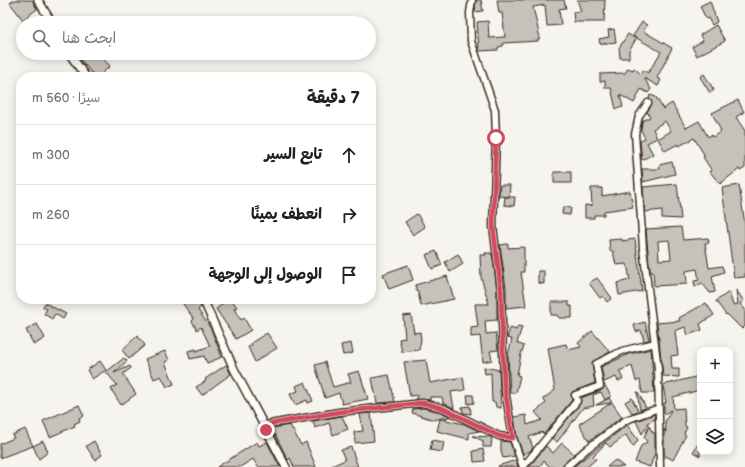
<!DOCTYPE html>
<html lang="ar">
<head>
<meta charset="utf-8">
<style>
	:root { --surface:#fff; --page:#f2f2f2; --text:#202124; --muted:#757577; --line:#e0e0e0 }
	body { margin:0; font-family:"Balsamiq Sans","Playpen Sans Arabic",sans-serif; background:var(--page); color:var(--text); direction:rtl }
	.controls { position:absolute; right:12px; bottom:12px; display:grid; overflow:hidden; border-radius:8px; box-shadow:0 2px 10px #0003 }
	.controls button { width:36px; height:36px; display:grid; place-items:center; padding:0; border:0; border-bottom:1px solid var(--line); background:var(--surface); color:var(--text); font:20px sans-serif }
	.stop { position:absolute; width:12px; height:12px; margin:-9px; border:3px solid #d1495b; border-radius:50%; background:#fff }
	.stop.end { background:#d1495b; border-color:#fff; box-shadow:0 1px 4px #0008 }
	.list { margin:0; padding:0; list-style:none }
	h2 { display:flex; justify-content:space-between; align-items:center; height:52px; margin:0; padding:0 16px; font-size:17px }
	h2 small { font-size:13px; font-weight:400; color:var(--muted) }
	.list li { display:grid; grid-template-columns:26px 1fr auto; gap:12px; align-items:center; box-sizing:border-box; height:60px; padding:0 16px; border-top:1px solid var(--line) }
	.list b { display:block; font-size:15px; white-space:nowrap }
	.list em { font-size:13px; font-style:normal; color:var(--muted) }
	.icon { flex:none; width:22px; height:22px; fill:none; stroke:currentColor; stroke-width:2; stroke-linecap:round; stroke-linejoin:round }
	.map { position:relative; flex:none; width:745px; height:467px; overflow:hidden; direction:ltr }
	.search { position:absolute; background:var(--surface); box-shadow:0 2px 10px #0003; left:16px; top:16px; width:360px; height:44px; display:flex; align-items:center; gap:10px; box-sizing:border-box; padding:0 14px; border-radius:22px; color:var(--muted); font-size:15px }
	.panel { position:absolute; background:var(--surface); box-shadow:0 2px 10px #0003; left:16px; top:72px; width:360px; height:232px; border-radius:16px; direction:rtl }
	.map>svg:first-child { display:block }
</style>
</head>
<body>
<div class="map">
<svg width="745" height="467" viewBox="0 0 745 467">
	<rect width="100%" height="100%" fill="#f5f4ee"/>
	<filter id="ink" filterUnits="userSpaceOnUse"><feTurbulence type="fractalNoise" baseFrequency=".025" numOctaves="2"/><feDisplacementMap in="SourceGraphic" scale="8" xChannelSelector="R" yChannelSelector="G"/><feConvolveMatrix kernelMatrix="1 2 1 2 8 2 1 2 1" color-interpolation-filters="sRGB"/></filter>
	<g filter="url(#ink)">
		<path fill="#c7c1bb" stroke="#3b2a1e" fill-rule="evenodd" d="M 14,0 L 32,0 L 37,9 L 23,20 L 10,3 Z
			M 476,0 L 481,0 L 483,11 L 475,12 Z
			M 497,0 L 564,0 L 566,8 L 559,9 L 561,25 L 547,26 L 545,5 L 533,7 L 540,38 L 538,39 L 538,41 L 503,43 L 503,46 L 498,47 L 498,50 L 479,51 L 477,22 L 488,21 L 489,38 L 505,37 L 502,13 L 499,13 Z
			M 577,0 L 605,0 L 604,22 L 574,22 L 573,12 L 581,11 Z
			M 710,1 L 717,22 L 712,25 L 708,18 L 706,19 L 700,6 Z
			M 642,22 L 647,25 L 643,31 L 672,48 L 657,78 L 661,80 L 658,86 L 644,78 L 651,89 L 648,93 L 641,89 L 634,103 L 620,95 L 623,107 L 616,109 L 611,88 L 605,88 L 605,81 L 600,82 L 600,74 L 625,73 L 628,68 L 633,70 L 634,68 L 641,74 L 643,70 L 648,73 L 661,52 L 633,36 Z
			M 716,25 L 725,41 L 697,56 L 692,47 L 703,41 L 700,35 Z
			M 614,29 L 616,42 L 600,44 L 599,39 L 609,37 L 608,30 Z
			M 628,34 L 636,39 L 629,51 L 629,58 L 620,58 L 619,48 Z
			M 75,53 L 95,53 L 97,57 L 100,55 L 110,66 L 98,77 L 95,77 Z
			M 704,74 L 714,90 L 710,93 L 700,77 Z
			M 650,95 L 656,97 L 663,109 L 672,103 L 686,128 L 699,121 L 708,137 L 711,135 L 713,137 L 721,131 L 712,113 L 738,100 L 744,112 L 736,117 L 745,131 L 745,168 L 740,171 L 739,169 L 720,184 L 710,172 L 712,171 L 703,157 L 705,156 L 694,138 L 679,146 L 678,144 L 665,151 L 658,139 L 671,131 L 665,121 L 653,129 L 657,138 L 647,143 L 653,154 L 642,160 L 640,141 L 645,138 L 641,130 L 642,121 L 650,117 L 647,112 L 652,104 L 649,99 Z
			M 672,162 L 675,174 L 643,182 L 642,169 L 660,169 L 659,165 Z
			M 554,172 L 571,172 L 571,183 L 554,183 Z
			M 677,184 L 681,219 L 662,218 L 662,210 L 645,212 L 643,187 Z
			M 500,185 L 510,185 L 509,197 L 499,196 Z
			M 739,185 L 745,225 L 745,277 L 734,278 L 722,188 Z
			M 591,188 L 602,188 L 602,196 L 630,191 L 633,207 L 604,211 L 604,215 L 594,215 L 594,218 L 585,218 L 585,205 L 592,206 Z
			M 505,197 L 515,197 L 514,206 L 504,205 Z
			M 563,207 L 571,208 L 570,215 L 562,214 Z
			M 417,214 L 425,227 L 413,235 L 405,222 Z
			M 681,227 L 683,240 L 708,238 L 709,243 L 705,243 L 709,268 L 722,266 L 724,272 L 712,276 L 715,292 L 710,293 L 702,283 L 695,287 L 694,281 L 699,280 L 697,269 L 686,271 L 687,284 L 654,286 L 653,272 L 651,272 L 649,264 L 646,229 ZM 669,240 L 671,259 L 659,260 L 658,241 Z
			M 622,239 L 622,241 L 635,239 L 642,291 L 619,295 L 617,283 L 630,280 L 627,264 L 616,265 L 613,251 L 610,251 L 609,240 Z
			M 508,244 L 508,248 L 524,247 L 524,272 L 521,272 L 526,306 L 506,308 L 506,288 L 500,245 Z
			M 436,251 L 442,265 L 432,269 L 426,255 Z
			M 485,253 L 491,253 L 493,258 L 497,290 L 497,320 L 485,321 L 486,334 L 496,333 L 498,350 L 490,351 L 492,360 L 483,362 L 480,336 L 471,337 L 471,328 L 478,327 L 475,304 L 489,304 L 481,277 L 480,255 L 486,255 Z
			M 458,254 L 463,264 L 450,272 L 445,262 Z
			M 408,265 L 413,280 L 389,289 L 383,274 Z
			M 538,271 L 544,271 L 544,284 L 538,283 Z
			M 447,276 L 454,299 L 421,306 L 418,292 L 417,292 L 415,285 Z
			M 597,278 L 612,298 L 607,302 L 603,296 L 600,298 L 589,283 Z
			M 736,290 L 744,301 L 740,304 L 745,309 L 745,326 L 742,329 L 727,314 L 726,315 L 716,301 L 729,292 L 733,305 L 738,304 Z
			M 190,299 L 198,299 L 201,307 L 198,310 L 211,329 L 222,357 L 207,363 L 204,356 L 190,359 L 188,351 L 196,349 L 196,351 L 210,346 L 201,327 L 197,330 L 192,321 L 194,319 L 183,304 Z
			M 229,299 L 231,299 L 237,307 L 234,309 L 241,320 L 244,318 L 251,330 L 236,339 L 216,309 Z
			M 551,302 L 569,302 L 569,306 L 572,306 L 572,318 L 559,318 L 557,315 L 551,315 Z
			M 45,303 L 66,314 L 63,319 L 55,314 L 52,319 L 44,314 L 47,309 L 43,307 Z
			M 706,303 L 714,315 L 700,324 L 702,330 L 688,335 L 685,327 L 675,331 L 678,355 L 671,356 L 672,369 L 679,369 L 679,377 L 663,376 L 657,323 L 680,321 L 679,318 Z
			M 411,315 L 414,333 L 420,332 L 421,340 L 419,350 L 402,352 L 399,339 L 405,338 L 403,316 Z
			M 645,322 L 649,340 L 644,341 L 641,330 L 636,332 L 634,325 Z
			M 37,324 L 45,338 L 34,345 L 26,330 Z
			M 518,326 L 522,327 L 517,343 L 524,346 L 521,354 L 517,375 L 520,376 L 516,393 L 510,393 L 508,355 L 512,339 L 507,338 L 510,328 L 516,330 Z
			M 592,331 L 610,352 L 592,362 L 595,383 L 572,392 L 572,400 L 544,434 L 542,432 L 529,437 L 533,448 L 530,451 L 523,454 L 517,437 L 514,417 L 526,415 L 527,425 L 542,420 L 535,412 L 546,403 L 543,399 L 555,390 L 548,348 L 566,344 L 568,350 L 581,347 L 578,343 Z
			M 267,333 L 277,348 L 255,362 L 248,347 L 252,345 L 251,343 Z
			M 137,336 L 145,345 L 129,359 L 122,350 Z
			M 351,343 L 353,353 L 343,355 L 341,345 Z
			M 651,349 L 654,393 L 642,393 L 640,380 L 636,381 L 632,366 L 619,371 L 623,379 L 618,381 L 616,377 L 604,382 L 601,367 L 629,354 Z
			M 165,351 L 169,360 L 165,362 L 174,384 L 167,387 L 161,376 L 154,379 L 145,359 Z
			M 124,358 L 127,361 L 114,373 L 130,366 L 131,368 L 123,374 L 136,394 L 121,405 L 111,389 L 117,385 L 106,372 Z
			M 426,360 L 430,383 L 463,377 L 465,390 L 451,392 L 454,408 L 443,403 L 442,397 L 430,397 L 430,400 L 416,399 L 417,395 L 410,396 L 404,362 Z
			M 100,361 L 106,370 L 92,379 L 87,370 Z
			M 325,362 L 333,387 L 351,382 L 348,374 L 359,371 L 368,399 L 342,404 L 339,393 L 325,398 L 315,365 Z
			M 226,365 L 231,374 L 202,395 L 196,387 L 206,381 L 205,379 Z
			M 484,367 L 499,370 L 501,408 L 496,407 L 495,402 L 492,402 L 491,373 L 485,374 Z
			M 389,375 L 395,402 L 377,403 L 372,378 Z
			M 699,376 L 700,390 L 673,397 L 674,409 L 684,408 L 685,426 L 687,427 L 684,434 L 686,435 L 673,460 L 664,455 L 664,429 L 666,432 L 665,422 L 671,410 L 664,414 L 664,403 L 666,403 L 663,385 Z
			M 305,382 L 313,401 L 308,403 L 307,400 L 295,405 L 290,394 L 298,391 L 296,386 Z
			M 604,384 L 611,396 L 605,400 L 601,392 L 593,395 L 594,406 L 583,408 L 557,442 L 552,438 L 580,404 L 581,398 L 602,390 Z
			M 637,392 L 638,392 L 646,408 L 640,410 Z
			M 467,395 L 473,395 L 474,403 L 468,404 Z
			M 609,398 L 622,417 L 589,441 L 579,424 L 611,403 L 596,405 Z
			M 632,398 L 638,411 L 632,413 L 625,402 Z
			M 79,405 L 84,416 L 79,418 L 80,421 L 74,424 L 75,426 L 50,437 L 43,421 Z
			M 470,406 L 471,414 L 463,413 L 462,407 Z
			M 423,408 L 441,412 L 451,417 L 447,417 L 446,420 L 464,424 L 479,431 L 469,433 L 469,439 L 437,431 L 440,419 L 446,420 L 446,417 L 434,420 L 412,413 L 413,409 Z
			M 371,413 L 374,441 L 355,443 L 354,432 L 363,431 L 360,414 Z
			M 654,414 L 655,419 L 647,423 L 648,425 L 642,434 L 636,421 Z
			M 342,416 L 348,429 L 333,435 L 329,423 L 315,428 L 313,421 Z
			M 290,425 L 301,445 L 306,442 L 316,467 L 294,467 L 290,458 L 288,460 L 272,428 Z
			M 627,425 L 638,440 L 633,447 L 626,435 L 610,447 L 606,443 L 593,456 L 596,459 L 587,467 L 573,467 Z
			M 649,426 L 653,433 L 655,433 L 655,453 L 650,467 L 635,462 L 641,446 L 647,442 L 644,437 Z
			M 25,429 L 33,446 L 0,458 L 0,444 L 14,438 L 12,435 Z
			M 473,436 L 492,437 L 491,447 L 483,447 L 483,441 Z
			M 432,440 L 444,442 L 442,452 L 430,450 Z
			M 43,441 L 48,452 L 39,459 L 33,446 Z
			M 94,441 L 102,455 L 95,460 L 86,446 Z
			M 501,441 L 510,442 L 515,456 L 503,458 L 501,451 Z
			M 700,441 L 700,456 L 693,452 Z
			M 257,442 L 259,446 L 267,442 L 280,467 L 258,467 L 253,459 L 240,467 L 217,467 Z
			M 562,443 L 574,454 L 562,467 L 550,467 L 544,461 L 539,467 L 529,467 L 546,446 L 553,453 Z
			M 351,447 L 358,467 L 329,467 L 345,460 L 341,450 Z
			M 483,449 L 485,461 L 474,462 L 473,451 Z
			M 516,460 L 518,467 L 499,467 L 498,466 Z
			M 615,460 L 624,467 L 607,467 Z"/>
		<g fill="none" stroke-linecap="round" stroke-linejoin="round">
			<defs>
				<path id="minor" d="M 472,0 L 470,13 L 471,41 L 495,110 L 496,138 L 493,226 L 501,290 L 504,384 L 513,438 L 523,467
					M 648,103 L 639,116 L 635,134 L 643,248 L 658,369 L 660,467
					M 264,425 L 339,412 L 423,403 L 443,408 L 499,436 L 513,438
					M 523,467 L 577,401 L 575,395 L 600,386 L 596,364 L 622,351 L 655,343
					M 566,467 L 588,448 L 626,420 L 659,408"/>
				<path id="tertiary" d="M 38,0 L 52,23
					M 69,53 L 86,77
					M 203,299 L 234,369 L 286,467"/>
			</defs>
			<use href="#minor" stroke="#3b2a1e" stroke-width="9"/>
			<use href="#tertiary" stroke="#3b2a1e" stroke-width="10"/>
			<use href="#minor" stroke="#fdfcf7" stroke-width="6"/>
			<use href="#tertiary" stroke="#fdfcf7" stroke-width="7"/>
		</g>
	</g>
	<g fill="none" stroke-linecap="round" stroke-linejoin="round" filter="url(#ink)">
		<path stroke="#d1495b" stroke-width="5" d="M 266,430 L 264,425 L 339,412 L 423,403 L 442,408 L 499,436 L 513,438 L 504,384 L 501,290 L 493,226 L 496,138"/>
	</g>
</svg>
<div class="controls">
<button>+</button>
<button>−</button>
<button><svg class="icon" aria-label="layers" viewBox="0 0 24 24"><path d="M12 4l9 5-9 5-9-5zM3 14l9 5 9-5"/></svg></button>
</div>
<div class="stop" style="left:496px;top:138px"></div>
<div class="stop end" style="left:266px;top:430px"></div>
<div class="search"><svg class="icon" aria-label="search" viewBox="0 0 24 24"><circle cx="10" cy="10" r="6"/><path d="M15 15l6 6"/></svg>ابحث هنا</div>
<section class="panel">
<h2>7 دقيقة<small>سيرًا · 560 m</small></h2>
<ul class="list">
<li><svg class="icon" aria-label="ahead" viewBox="0 0 24 24"><path d="M12 20V5M6 11l6-6 6 6"/></svg><div><b>تابع السير</b></div><em>300 m</em></li>
<li><svg class="icon" aria-label="right" viewBox="0 0 24 24"><path d="M7 20v-9h11M14 6l5 5-5 5"/></svg><div><b>انعطف يمينًا</b></div><em>260 m</em></li>
<li><svg class="icon" aria-label="arrive" viewBox="0 0 24 24"><path d="M6 21V4h12l-3 4 3 4H6"/></svg><div><b>الوصول إلى الوجهة</b></div></li>
</ul>
</section>
</div>
</body>
</html>
